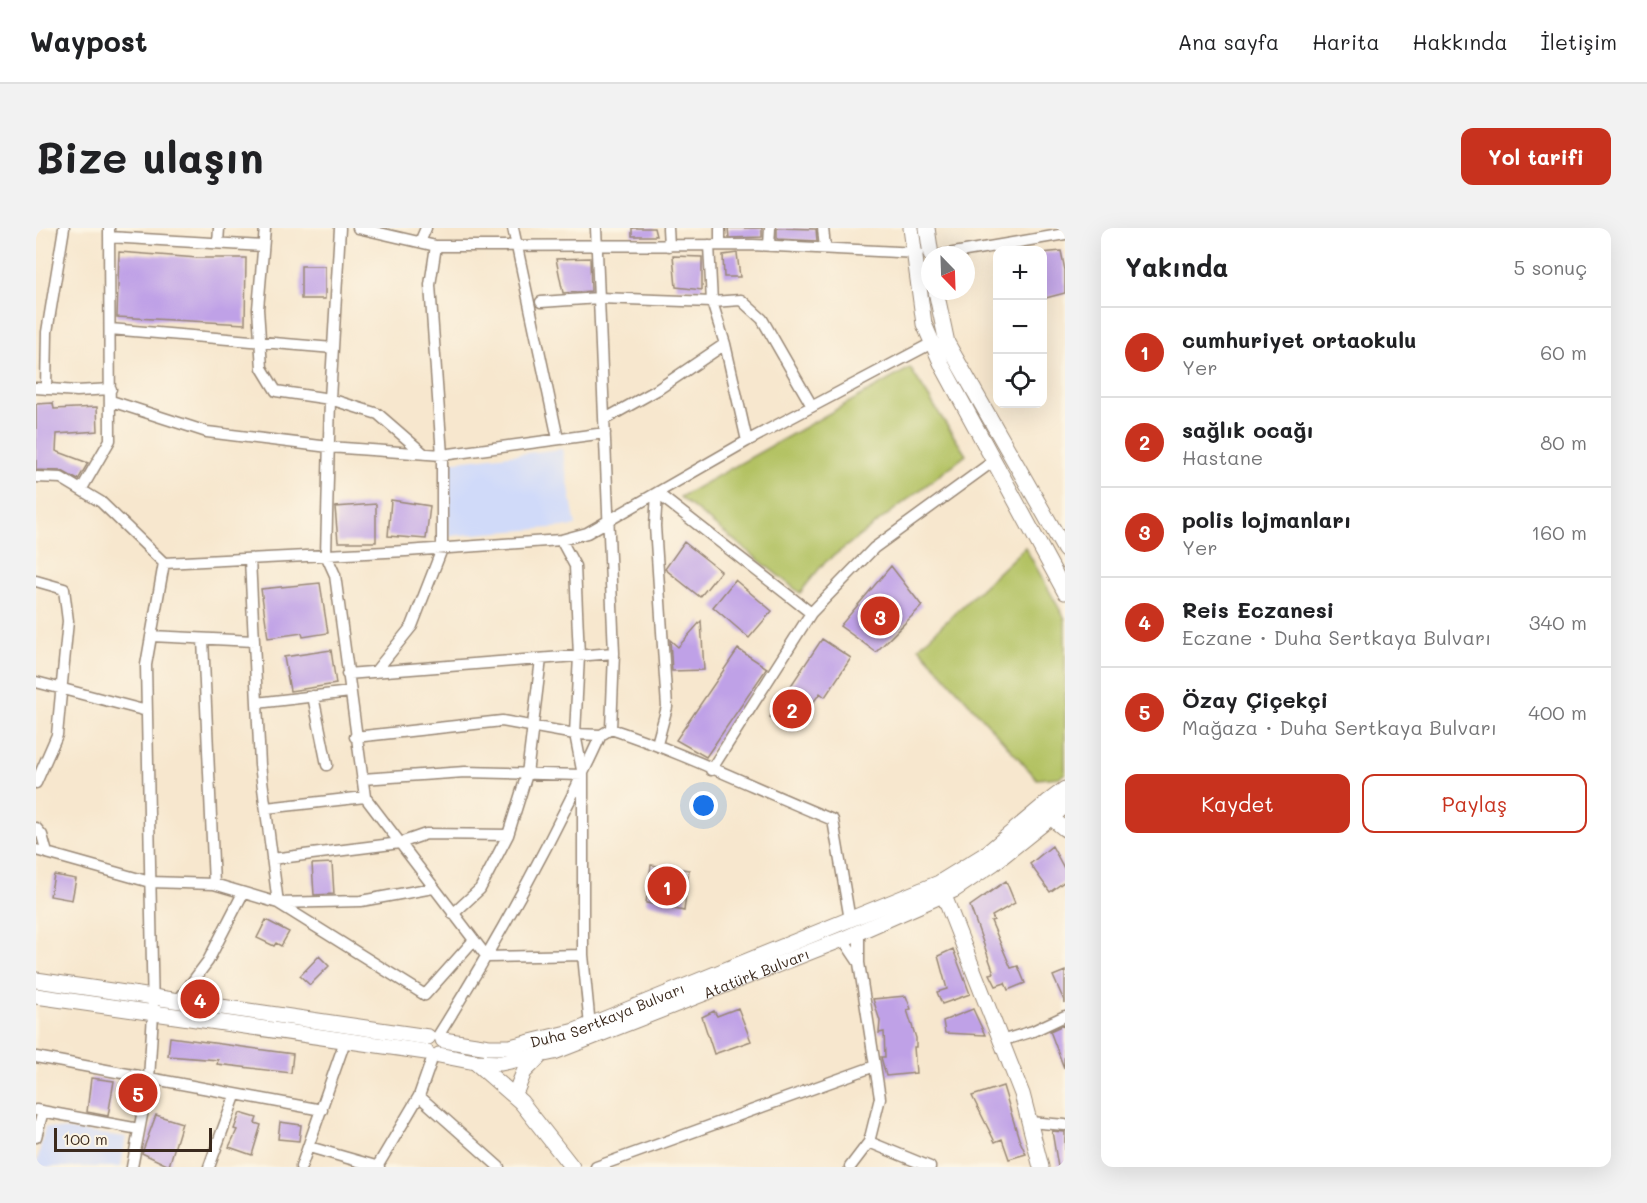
<!DOCTYPE html>
<html lang="tr">
<head>
<meta charset="utf-8">
<style>
	:root { --surface:#fff; --page:#f2f2f2; --text:#202124; --muted:#757577; --line:#e0e0e0; --accent:#c8321e }
	body { margin:0; font-family:Mali,sans-serif; background:var(--page); color:var(--text) }
	.controls { position:absolute; right:18px; top:18px; display:grid; overflow:hidden; border-radius:12px; box-shadow:0 6px 24px #0002 }
	.controls button { width:54px; height:54px; display:grid; place-items:center; padding:0; border:0; border-bottom:2px solid var(--line); background:var(--surface); color:var(--text); font:30px sans-serif }
	.compass { position:absolute; left:885px; top:18px; width:54px; height:54px; border-radius:50%; background:var(--surface); box-shadow:0 6px 24px #0002; rotate:157deg }
	.scale { position:absolute; left:18px; bottom:15px; width:158px; box-sizing:border-box; padding-left:6px; border:3px solid #3b2a1e; border-top:0; font-size:16px; line-height:21px; white-space:nowrap; color:#3b2a1e; -webkit-text-stroke:4px #fcf5e5; paint-order:stroke }
	.you { position:absolute; left:668px; top:578px; width:21px; height:21px; margin:-15px; border:4px solid #fff; border-radius:50%; background:#1a73e8; box-shadow:0 0 0 9px #1a73e833 }
	.badge { display:grid; place-items:center; width:39px; height:39px; border-radius:50%; background:var(--accent); color:#fff; font-size:20px; font-weight:700 }
	.pin { position:absolute; translate:-50% -50%; border:3px solid #fff; box-shadow:0 2px 6px #0006 }
	.list { margin:0; padding:0; list-style:none }
	h2 { display:flex; justify-content:space-between; align-items:center; height:78px; margin:0; padding:0 24px; font-size:26px }
	h2 small { font-size:20px; font-weight:400; color:var(--muted) }
	.list li { display:grid; grid-template-columns:39px 1fr auto; gap:18px; align-items:center; box-sizing:border-box; height:90px; padding:0 24px; border-top:2px solid var(--line) }
	.list b { display:block; font-size:22px; white-space:nowrap }
	.list p { margin:0; font-size:20px; white-space:nowrap; color:var(--muted) }
	.list em { font-size:20px; font-style:normal; color:var(--muted) }
	.actions { display:flex; gap:12px; padding:18px 24px }
	.actions a { flex:1; padding:14px 0; border:2px solid var(--accent); border-radius:12px; text-align:center; font-size:21px; color:var(--accent) }
	.actions .main { background:var(--accent); color:#fff }
	.icon { flex:none; width:33px; height:33px; fill:none; stroke:currentColor; stroke-width:2; stroke-linecap:round; stroke-linejoin:round }
	.map { position:relative; flex:none; width:1029px; height:939px; overflow:hidden; border-radius:12px }
	header { display:flex; align-items:center; gap:36px; box-sizing:border-box; height:84px; padding:0 30px; background:var(--surface); border-bottom:2px solid var(--line) }
	header strong { font-size:28px }
	nav { display:flex; gap:33px; margin-inline-start:auto; font-size:21px }
	.intro { display:flex; align-items:center; justify-content:space-between; box-sizing:border-box; height:144px; padding:0 36px }
	h1 { margin:0; font-size:42px }
	.button { padding:15px 27px; border-radius:12px; background:var(--accent); color:#fff; font-size:21px; font-weight:700 }
	main { display:flex; gap:36px; padding:0 36px }
	aside { flex:1; background:var(--surface); border-radius:12px; box-shadow:0 6px 24px #0002 }
	.map>svg:first-child { display:block }
</style>
</head>
<body>
<header>
<strong>Waypost</strong>
<nav><a>Ana sayfa</a><a>Harita</a><a>Hakkında</a><a>İletişim</a></nav>
</header>
<div class="intro"><h1>Bize ulaşın</h1><a class="button">Yol tarifi</a></div>
<main>
<div class="map">
<svg width="1029" height="939" viewBox="0 0 1029 939">
	<rect width="100%" height="100%" fill="#fcf5e5"/>
	<filter id="ink" filterUnits="userSpaceOnUse"><feTurbulence type="fractalNoise" baseFrequency=".0167" numOctaves="2"/><feDisplacementMap in="SourceGraphic" scale="12" xChannelSelector="R" yChannelSelector="G"/><feConvolveMatrix kernelMatrix="1 2 1 2 8 2 1 2 1" color-interpolation-filters="sRGB"/></filter>
	<filter id="wash" filterUnits="userSpaceOnUse"><feTurbulence type="fractalNoise" baseFrequency=".008" numOctaves="4" result="noise"/><feDisplacementMap in="SourceGraphic" scale="24" xChannelSelector="R" yChannelSelector="G"/><feGaussianBlur stdDeviation="1.35" result="paint"/><feColorMatrix in="noise" values="0 0 0 0 0 0 0 0 0 0 0 0 0 0 0 0 0 1.4 0 .05"/><feComposite in="paint" operator="in"/></filter>
	<g filter="url(#wash)">
		<rect width="100%" height="100%" fill="#f7e7ce"/>
		<path fill="#d0daf9" d="M 526,221 L 540,298 L 413,308 L 412,234 Z
			M 9,899 L 90,909 L 85,939 L 0,939 Z"/>
		<path fill="#b3c264" stroke="#777641" stroke-width="1.5" d="M 874,140 L 930,227 L 787,336 L 764,365 L 644,269 Z
			M 989,319 L 1029,391 L 1029,545 L 1024,549 L 1001,551 L 883,419 Z"/>
		<g id="blocks">
			<path fill="#bfa1e7" d="M 596,0 L 618,0 L 620,8 L 596,8 Z
				M 692,0 L 726,0 L 726,9 L 693,10 Z
				M 741,0 L 780,1 L 781,13 L 741,11 Z
				M 1025,23 L 1029,42 L 1029,65 L 1006,71 L 1006,25 Z
				M 83,24 L 162,30 L 210,30 L 209,96 L 81,89 Z
				M 701,25 L 704,49 L 688,49 L 687,27 Z
				M 637,28 L 666,29 L 666,62 L 640,59 Z
				M 554,30 L 555,63 L 527,65 L 520,31 Z
				M 265,38 L 289,38 L 289,71 L 265,71 Z
				M 17,175 L 18,181 L 61,179 L 62,203 L 21,206 L 20,223 L 52,235 L 42,252 L 26,243 L 0,242 L 0,176 Z
				M 355,272 L 394,278 L 390,311 L 352,308 Z
				M 340,276 L 340,314 L 302,314 L 299,279 Z
				M 648,314 L 685,343 L 664,369 L 629,341 Z
				M 855,338 L 886,378 L 840,424 L 804,398 Z
				M 699,352 L 736,383 L 713,410 L 677,379 Z
				M 284,355 L 292,405 L 267,409 L 266,405 L 232,410 L 225,361 Z
				M 665,393 L 668,442 L 636,443 L 634,412 L 642,419 Z
				M 786,411 L 815,430 L 789,469 L 784,465 L 756,504 L 734,489 Z
				M 702,421 L 731,440 L 670,529 L 640,512 Z
				M 295,422 L 300,456 L 254,463 L 248,429 Z
				M 1016,618 L 1029,642 L 1029,653 L 1014,664 L 994,636 Z
				M 296,635 L 298,666 L 278,667 L 276,636 Z
				M 615,637 L 653,642 L 648,683 L 610,675 Z
				M 18,647 L 40,651 L 36,672 L 14,668 Z
				M 970,653 L 979,675 L 956,688 L 958,692 L 955,693 L 975,740 L 982,738 L 989,755 L 972,762 L 969,755 L 960,758 L 954,746 L 958,745 L 934,678 Z
				M 230,692 L 253,704 L 245,718 L 240,715 L 238,718 L 221,710 Z
				M 917,721 L 934,766 L 906,776 L 901,764 L 911,761 L 902,728 Z
				M 283,728 L 293,738 L 274,757 L 264,748 Z
				M 1029,743 L 1029,775 L 1017,748 Z
				M 870,768 L 875,781 L 871,782 L 880,810 L 880,819 L 878,819 L 880,845 L 850,848 L 845,829 L 849,829 L 848,804 L 843,805 L 844,793 L 837,771 Z
				M 702,780 L 715,813 L 678,826 L 666,789 L 678,783 L 681,788 Z
				M 937,781 L 949,807 L 909,805 L 907,793 Z
				M 1027,797 L 1029,801 L 1028,840 L 1014,803 Z
				M 134,809 L 257,826 L 255,845 L 181,836 L 182,832 L 132,828 Z
				M 55,850 L 78,853 L 72,888 L 51,884 Z
				M 967,858 L 983,911 L 990,926 L 973,931 L 966,911 L 959,914 L 936,868 Z
				M 204,885 L 221,890 L 219,895 L 225,897 L 216,927 L 193,919 L 201,902 L 198,901 Z
				M 120,887 L 146,895 L 133,938 L 106,925 Z
				M 244,894 L 265,897 L 263,913 L 242,911 Z
				M 1016,903 L 1029,904 L 1029,939 L 1022,939 Z"/>
		</g>
	</g>
	<g filter="url(#ink)">
		<use href="#blocks" fill-opacity="0" stroke="#998876" stroke-width="1.5"/>
		<g fill="none" stroke-linecap="round" stroke-linejoin="round">
			<defs>
				<path id="street" d="M 229,0 L 222,81 L 226,140 L 240,163 L 294,171 L 342,186 L 387,225
					M 304,0 L 294,171 L 290,327 L 299,347 L 329,569 L 451,729 L 547,727
					M 322,0 L 400,18 L 717,17 L 882,25
					M 477,0 L 522,211
					M 560,0 L 578,425 L 575,501
					M 632,0 L 633,18
					M 787,0 L 789,20
					M 73,9 L 227,18
					M 384,14 L 390,0
					M 182,15 L 183,0
					M 673,17 L 676,74 L 705,72 L 726,91 L 776,178
					M 684,17 L 684,0
					M 733,18 L 734,0
					M 906,27 L 1029,6
					M 505,74 L 563,70 L 676,74 L 689,116 L 711,213
					M 74,101 L 297,120
					M 0,160 L 41,163 L 75,161
					M 10,161 L 11,104 L 28,0
					M 75,173 L 171,204 L 293,219 L 406,227 L 569,205
					M 569,191 L 621,162 L 689,116
					M 0,249 L 25,250 L 65,274 L 128,335 L 110,437 L 117,786 L 113,851 L 96,939
					M 45,262 L 74,212 L 73,0
					M 621,265 L 619,298 L 631,479 L 621,516
					M 621,265 L 775,385
					M 525,312 L 539,338 L 543,428 L 539,506 L 547,547 L 547,727 L 554,798
					M 214,331 L 224,537 L 242,675 L 389,767 L 438,712
					M 128,335 L 370,323 L 525,312 L 551,305 L 711,213 L 896,115
					M 0,353 L 28,361 L 32,393 L 21,507 L 0,555
					M 115,408 L 218,413
					M 167,411 L 178,656
					M 339,444 L 376,398 L 406,321 L 406,227 L 394,57 L 400,18
					M 311,446 L 578,425
					M 0,454 L 111,483
					M 277,468 L 291,537
					M 221,475 L 314,464
					M 319,509 L 466,493 L 539,506 L 565,507
					M 675,542 L 775,385 L 838,320 L 959,232
					M 326,551 L 429,544 L 547,547
					M 230,580 L 329,569
					M 0,600 L 6,607 L 11,625
					M 0,622 L 114,654 L 178,656 L 242,675 L 325,673 L 397,660
					M 236,631 L 364,615 L 390,606 L 472,607
					M 417,686 L 444,661 L 472,607 L 491,546 L 505,431
					M 807,711 L 823,735
					M 142,773 L 172,733 L 207,665
					M 402,808 C 463,711 517,611 565,507 L 575,501 C 651,526 723,562 797,592 L 814,692
					M 965,813 L 997,803 L 1029,788
					M 0,829 L 286,882
					M 383,868 L 463,939
					M 0,882 L 103,901
					M 993,894 L 1029,897
					M 0,909 L 7,883
					M 833,914 L 894,939
					M 273,919 L 343,939
					M 173,939 L 199,868
					M 265,939 L 309,813
					M 341,939 L 383,868 L 397,828
					M 560,939 L 839,838
					M 814,939 L 833,914 L 844,870 L 823,735 L 823,705"/>
				<g id="secondary">
					<path d="M 875,0 L 888,96 L 907,139 L 1029,364"/>
					<path d="M 891,0 L 895,27"/>
					<path d="M 900,63 L 911,115 L 1029,322"/>
					<path d="M 1029,561 L 1012,574 C 1011,588 1019,593 1029,601"/>
					<path d="M 905,660 L 986,866 L 1005,939"/>
					<path d="M 0,752 L 392,809"/>
					<path d="M 0,768 L 390,824"/>
					<path id="s1" d="M 407,812 L 453,819 L 474,819 L 539,803 L 903,655 L 950,626 L 1012,574 L 1029,579"/>
					<path id="s2" d="M 403,827 L 439,834 L 465,835 L 518,824 L 807,711 L 918,662 L 958,635 L 1029,578"/>
					<path d="M 439,834 L 485,874 L 536,939"/>
					<path d="M 481,861 L 488,844 L 503,829"/>
				</g>
			</defs>
			<use href="#street" stroke="#998876" stroke-width="13"/>
			<use href="#secondary" stroke="#998876" stroke-width="17"/>
			<use href="#street" stroke="#fff" stroke-width="10"/>
			<use href="#secondary" stroke="#fff" stroke-width="15"/>
		</g>
	</g>
	<g text-anchor="middle" dominant-baseline="central" stroke-width="4.5" stroke-linejoin="round" paint-order="stroke">
		<g font-size="15" fill="#3b2a1e" stroke="#fcf5e5">
			<text stroke="none"><textPath href="#s2" startOffset="334">Atatürk Bulvarı</textPath></text>
			<text stroke="none"><textPath href="#s1" startOffset="170">Duha Sertkaya Bulvarı</textPath></text>
		</g>
	</g>
</svg>
<div class="controls">
<button>+</button>
<button>−</button>
<button><svg class="icon" aria-label="locate" viewBox="0 0 24 24"><circle cx="12" cy="12" r="6"/><path d="M12 2v4M12 18v4M2 12h4M18 12h4"/></svg></button>
</div>
<svg class="compass" viewBox="-18 -18 36 36"><path d="M0-13l5 13h-10z" fill="#e53935"/><path d="M0 13l5-13h-10z" fill="#757577"/></svg>
<div class="scale">100 m</div>
<div class="you"></div>
<div class="pin badge" style="left:631px;top:658px">1</div>
<div class="pin badge" style="left:756px;top:481px">2</div>
<div class="pin badge" style="left:844px;top:388px">3</div>
<div class="pin badge" style="left:164px;top:771px">4</div>
<div class="pin badge" style="left:102px;top:865px">5</div>
</div>
<aside>
<h2>Yakında<small>5 sonuç</small></h2>
<ul class="list">
<li><span class="badge">1</span><div><b>cumhuriyet ortaokulu</b><p>Yer</p></div><em>60 m</em></li>
<li><span class="badge">2</span><div><b>sağlık ocağı</b><p>Hastane</p></div><em>80 m</em></li>
<li><span class="badge">3</span><div><b>polis lojmanları</b><p>Yer</p></div><em>160 m</em></li>
<li><span class="badge">4</span><div><b>Reis Eczanesi</b><p>Eczane · Duha Sertkaya Bulvarı</p></div><em>340 m</em></li>
<li><span class="badge">5</span><div><b>Özay Çiçekçi</b><p>Mağaza · Duha Sertkaya Bulvarı</p></div><em>400 m</em></li>
</ul>
<div class="actions"><a class="main">Kaydet</a><a>Paylaş</a></div>
</aside>
</main>
</body>
</html>
